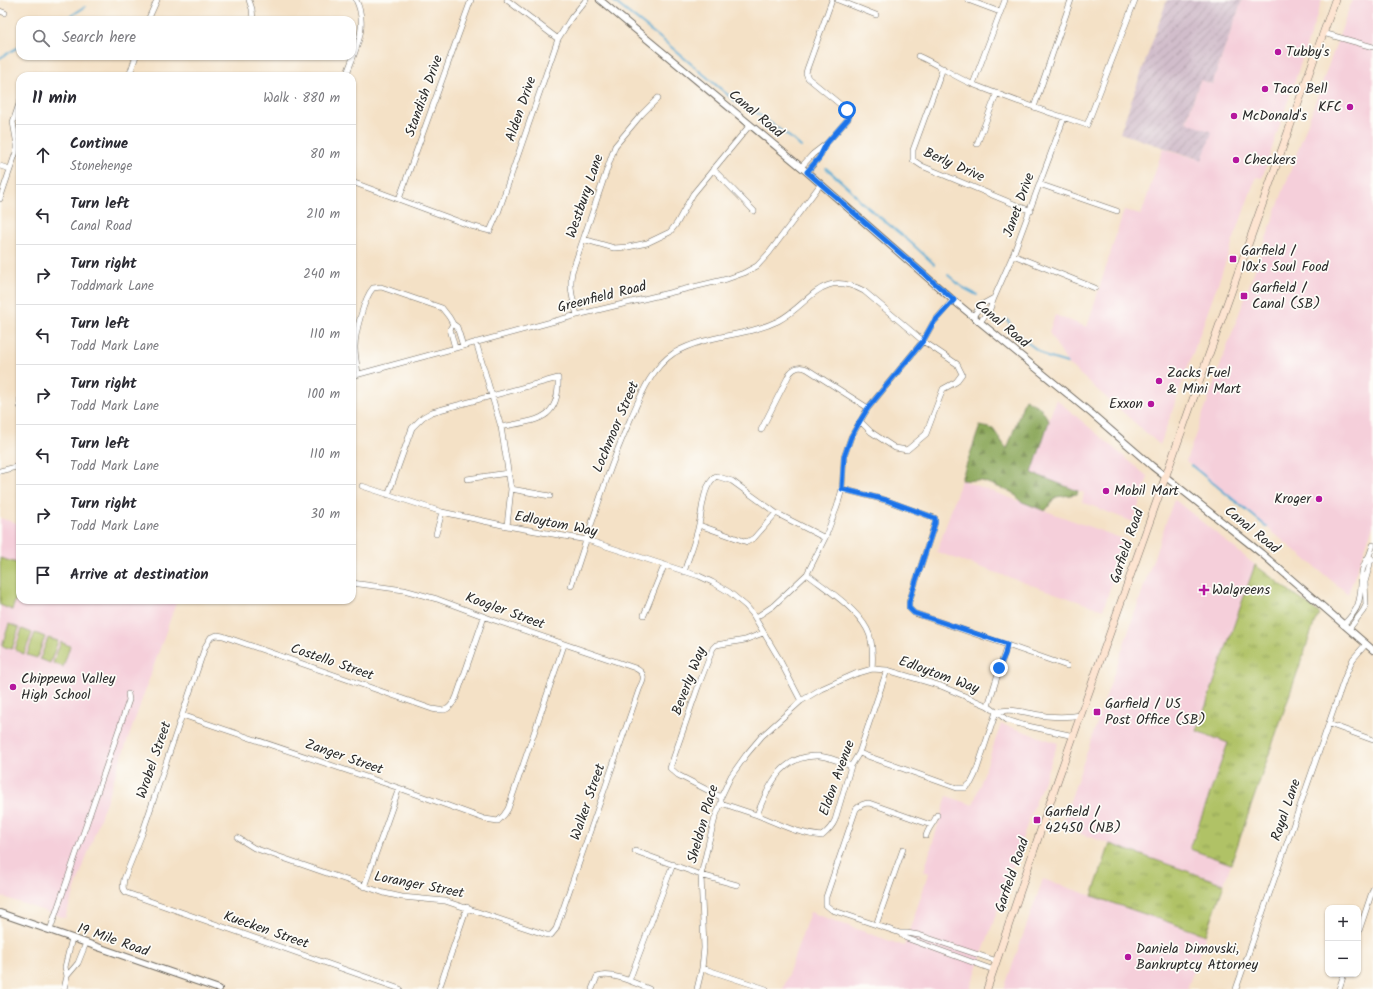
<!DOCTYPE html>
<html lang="en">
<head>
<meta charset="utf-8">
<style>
	:root { --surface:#fff; --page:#f2f2f3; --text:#2b2b33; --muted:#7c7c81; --line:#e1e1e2 }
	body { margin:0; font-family:Kalam,sans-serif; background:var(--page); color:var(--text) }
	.controls { position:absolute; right:12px; bottom:12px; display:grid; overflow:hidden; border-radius:8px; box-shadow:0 1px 3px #0004 }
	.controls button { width:36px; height:36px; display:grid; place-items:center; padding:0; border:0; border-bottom:1px solid var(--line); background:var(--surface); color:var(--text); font:20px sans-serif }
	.stop { position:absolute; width:12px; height:12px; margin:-9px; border:3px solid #1a73e8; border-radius:50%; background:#fff }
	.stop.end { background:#1a73e8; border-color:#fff; box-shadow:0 1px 4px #0008 }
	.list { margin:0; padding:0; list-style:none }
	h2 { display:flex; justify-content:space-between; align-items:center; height:52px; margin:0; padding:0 16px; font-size:17px }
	h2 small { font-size:13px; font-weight:400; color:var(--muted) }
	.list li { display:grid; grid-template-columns:26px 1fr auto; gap:12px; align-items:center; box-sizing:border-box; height:60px; padding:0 16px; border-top:1px solid var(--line) }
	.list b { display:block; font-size:15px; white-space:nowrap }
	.list p { margin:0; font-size:13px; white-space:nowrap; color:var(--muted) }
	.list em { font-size:13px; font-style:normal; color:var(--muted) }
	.icon { flex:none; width:22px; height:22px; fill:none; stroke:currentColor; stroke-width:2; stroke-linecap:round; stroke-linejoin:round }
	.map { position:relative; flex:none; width:1373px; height:989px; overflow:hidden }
	.search { position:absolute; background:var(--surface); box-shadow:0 1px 3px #0004; left:16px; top:16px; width:340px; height:44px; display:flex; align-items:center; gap:10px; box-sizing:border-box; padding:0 14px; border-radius:12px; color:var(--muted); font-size:15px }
	.panel { position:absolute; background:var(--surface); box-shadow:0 1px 3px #0004; left:16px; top:72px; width:340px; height:532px; border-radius:12px }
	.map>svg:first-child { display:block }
</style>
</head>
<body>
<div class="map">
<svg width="1373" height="989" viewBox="0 0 1373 989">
	<defs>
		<pattern id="industrial-furrows" width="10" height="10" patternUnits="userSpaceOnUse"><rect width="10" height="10" fill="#d1bdcb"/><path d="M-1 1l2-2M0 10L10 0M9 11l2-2" fill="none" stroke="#aa9aa5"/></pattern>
		<pattern id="grass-tufts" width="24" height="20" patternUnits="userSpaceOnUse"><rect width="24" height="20" fill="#b0c266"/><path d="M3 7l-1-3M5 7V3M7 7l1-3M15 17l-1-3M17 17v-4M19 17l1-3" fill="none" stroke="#8f9e54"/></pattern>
		<pattern id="forest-firs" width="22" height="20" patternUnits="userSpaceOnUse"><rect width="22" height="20" fill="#8ca85b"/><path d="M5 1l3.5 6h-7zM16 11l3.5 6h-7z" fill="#73894b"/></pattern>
	</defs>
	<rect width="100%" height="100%" fill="#fdfcf7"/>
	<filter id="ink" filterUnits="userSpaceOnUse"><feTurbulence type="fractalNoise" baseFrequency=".025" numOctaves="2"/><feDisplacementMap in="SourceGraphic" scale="8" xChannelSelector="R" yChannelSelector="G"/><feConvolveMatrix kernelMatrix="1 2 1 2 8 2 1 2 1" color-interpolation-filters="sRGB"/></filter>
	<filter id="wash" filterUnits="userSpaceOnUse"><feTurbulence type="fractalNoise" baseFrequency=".012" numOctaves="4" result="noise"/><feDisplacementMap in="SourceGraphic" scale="16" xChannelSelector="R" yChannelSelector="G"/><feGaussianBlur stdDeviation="0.9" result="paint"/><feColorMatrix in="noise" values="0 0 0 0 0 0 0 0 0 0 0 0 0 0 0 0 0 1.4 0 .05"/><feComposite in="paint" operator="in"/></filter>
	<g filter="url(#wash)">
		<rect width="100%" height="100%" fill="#f4e1c6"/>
		<path fill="#f5cfda" d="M 1242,0 L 1322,0 L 1262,178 L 1256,177 L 1160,445 L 1067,363 L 1049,332 L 1055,315 L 1087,327 L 1124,210 L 1141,215 L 1163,148 L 1202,160 L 1186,123 L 1200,80 L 1212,84 Z
			M 1352,0 L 1373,0 L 1373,526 L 1348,594 L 1186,461 Z
			M 1056,399 L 1148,477 L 1133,522 L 1082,502 L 1084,493 L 1031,473 Z
			M 961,480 L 1126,540 L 1103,610 L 937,552 Z
			M 1174,499 L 1255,565 L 1197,731 L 1228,743 L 1190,849 L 1231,864 L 1224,884 L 1061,827 Z
			M 0,518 L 20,524 L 20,600 L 177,600 L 65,918 L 0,896 Z
			M 1001,724 L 1058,743 L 1027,825 L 970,989 L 783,989 L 810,912 L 904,946 L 929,873 L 924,871 L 947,796 L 973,805 Z
			M 1043,879 L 1206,935 L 1187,989 L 1004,989 Z"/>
		<path fill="url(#industrial-furrows)" d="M 1167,0 L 1242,0 L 1212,84 L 1200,80 L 1186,122 L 1212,132 L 1202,160 L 1120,133 Z"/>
		<path fill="url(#grass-tufts)" stroke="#6e7648" d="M 1255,565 L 1320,614 L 1315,621 L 1231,864 L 1190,849 L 1228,743 L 1197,731 Z
			M 1110,844 L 1224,884 L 1206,935 L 1092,896 Z"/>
		<path fill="url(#forest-firs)" stroke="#5c6a43" d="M 1025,399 L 1041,408 L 1049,421 L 1032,473 L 1078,491 L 1077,494 L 1056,497 L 1045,511 L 1020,501 L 1014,493 L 982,481 L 961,480 L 980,426 L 993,429 L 1007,449 Z"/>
		<path fill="#b0c266" stroke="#6e7648" d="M 0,558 L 20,564 L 20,587 L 12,610 L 0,605 Z
			M 9,624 L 19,628 L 12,649 L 2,646 Z
			M 22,629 L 32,633 L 24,654 L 15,650 Z
			M 35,633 L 45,637 L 37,658 L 27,655 Z
			M 48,638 L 58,641 L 50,663 L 40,659 Z
			M 61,642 L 70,646 L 63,667 L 53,663 Z"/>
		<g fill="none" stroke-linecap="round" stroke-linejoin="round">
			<path stroke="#56a8d1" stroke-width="2" d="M 612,0 L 664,41 L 735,101 L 754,111 L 791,138 L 801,147
				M 64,20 L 85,7
				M 0,58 L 20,46
				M 826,168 L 852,191 L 860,201 L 909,241 L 934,264
				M 948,275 L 962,287 L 977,295
				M 1007,320 L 1011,325 L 1013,332 L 1047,357 L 1067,363
				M 1191,465 L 1267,527"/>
		</g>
	</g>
	<g filter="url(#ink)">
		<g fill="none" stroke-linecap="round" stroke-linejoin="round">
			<defs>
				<path id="minor" d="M 249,0 L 252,9 L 253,20
					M 507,0 L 558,39
					M 838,0 L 876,15
					M 968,0 L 1000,12
					M 0,11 L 5,13
					M 148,20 L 157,0
					M 1323,33 L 1373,47
					M 918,56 C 937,64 953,76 972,84 C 1010,99 1049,113 1087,125 L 1135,0
					M 943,68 L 913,150 L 913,160 L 922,166 L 1031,211
					M 129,76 L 136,56
					M 346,76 C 355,51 369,26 356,0
					M 973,84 L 1005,0
					M 1034,107 L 1071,0
					M 826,144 L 848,119 L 849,115 L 847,110 L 808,78 L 806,73 L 807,69 L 832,0
					M 977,144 L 997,93
					M 0,166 L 10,169
					M 801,167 L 813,154 L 826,144 L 819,158 L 807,172
					M 713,169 L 754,211
					M 352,182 L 471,226 L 490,231 L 498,213 L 558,39 L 571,18 L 586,0
					M 1039,184 L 1117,211
					M 0,199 L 17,149 L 17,145 L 13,122 L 20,101
					M 399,199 L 471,0
					M 583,239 L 614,248 L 628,247 L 647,243 L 670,232 L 677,223 L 693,194 L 750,125
					M 1013,255 L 1095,288
					M 994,298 L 1013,255 L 1064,118
					M 577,315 C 573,300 569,288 572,272 L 615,146 L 641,115 L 658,98
					M 973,316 L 983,304 L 994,298 L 990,309 L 980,322
					M 476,342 L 501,427 L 511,489 L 507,526
					M 455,348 L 450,329 L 453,324 L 457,327 L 463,346
					M 358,374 C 357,365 355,356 355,347 C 355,333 364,298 373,288 L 381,287 L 442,308 L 449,317 L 453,324
					M 352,376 L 577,315 L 727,279 L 744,273 L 757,266 L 769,253 L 820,185
					M 20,400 L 20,406
					M 761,430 L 790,373 C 795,367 800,366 807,369 L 868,408
					M 0,471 L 20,466
					M 467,479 L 508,473
					M 362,486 L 442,512 L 507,526 L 587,540 L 699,576 L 712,582 L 729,592 L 746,606 L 752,613 L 777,655 L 801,701
					M 511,489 L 550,496
					M 842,489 L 885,500 L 935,518 L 935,523 L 909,602 L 909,608 L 914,613 L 1007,645 L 988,706
					M 388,495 L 412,428 L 423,417 L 432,412 L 558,378 C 560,422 535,420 501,427
					M 699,525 L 747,542 L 754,538 L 776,513
					M 436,534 L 442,512
					M 1373,545 L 1369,556 L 1373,560
					M 684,572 C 689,556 696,540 699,524 C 703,509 702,487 716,476 L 732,481 L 776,513 L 825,538
					M 807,574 C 826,589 855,607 867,629 C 873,640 873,656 872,669
					M 571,586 C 590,530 606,474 630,420 C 640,397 651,368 674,353 C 707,334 745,337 778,321 C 811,304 820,268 864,291 L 923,341 L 957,364 L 962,374 L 956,382 L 943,389 L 926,434 L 907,450 L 895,448 L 871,432 L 860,421
					M 644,615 L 664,566
					M 755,618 L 773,606 L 807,574 L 825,538 L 837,507 L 842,489 L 844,457 L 851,437 L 868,408 L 923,341 L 933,323 L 953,300
					M 1343,625 C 1349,619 1356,612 1358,604 C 1364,588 1357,571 1369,556 L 1370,564 L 1365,582 L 1366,605 L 1363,611 L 1349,629
					M 1007,645 L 1067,666
					M 996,712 C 1012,707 1030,714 1046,716 C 1058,717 1070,717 1081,715
					M 182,715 L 399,788 L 485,819 L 498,821 L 504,815 L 508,809 L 564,645
					M 1329,724 L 1373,740
					M 859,753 L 957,788 L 965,788 L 971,783 L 975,775 L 996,712
					M 721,797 L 678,775 L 670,768 L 698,687 L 713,648 L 716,645 L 745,640 L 763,633
					M 721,803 C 733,807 745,811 757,815 C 780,824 797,834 822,836 C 828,831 832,827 835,820 L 851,766 L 859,753 L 887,670
					M 757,815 C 768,786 782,754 819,756 C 830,757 841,762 851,766
					M 931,825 L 869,803 C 863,803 860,805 856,809 L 826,897 L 826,905 L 832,910 L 900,933 L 906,938 L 994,970
					M 926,836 C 928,828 934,823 937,815
					M 238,838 L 254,848 L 384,893 L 402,897 L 445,901 L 547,935 L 551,935 L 556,929 L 640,687 C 645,678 645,673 635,668 L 491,619 L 437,599 L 404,590 L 352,583
					M 635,851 L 701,875 L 737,885
					M 364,887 L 399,788
					M 876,925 L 903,849
					M 50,930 L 129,700 L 128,694
					M 900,933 L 907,933 L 919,935 L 997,961
					M 1358,934 L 1373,889
					M 72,938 L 65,967 L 67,976 L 78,963 L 86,943
					M 702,968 L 766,989
					M 629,981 L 673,864
					M 64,989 L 67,976
					M 400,989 L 127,893 C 122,890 123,886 124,879 L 142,834 L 205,647 L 211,637 L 217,635 L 223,636 L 432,709 C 446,712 449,710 456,698 L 484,617
					M 439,989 L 467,907
					M 592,989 L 597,977 C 611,971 635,983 649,989
					M 697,989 L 702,968 L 704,948 L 701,875 L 709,841 L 715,818 L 721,803 L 721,797 L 731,776 L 746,755 L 762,736 L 801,701 L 821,689 L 855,674 L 872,669 L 887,670 L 941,686 L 988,706 L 1007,720 L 1023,725 L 1074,736
					M 1236,989 L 1345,677 L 1353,659 L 1366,644
					M 1339,989 L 1344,974"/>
				<path id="tertiary" d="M 600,0 L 807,172 L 953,300 L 1092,414 L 1152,466 L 1261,553 L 1373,650
					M 0,913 L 219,989"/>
				<path id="secondary" d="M 987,989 L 1058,779 L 1335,0"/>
			</defs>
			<use href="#minor" stroke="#716b61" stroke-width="6"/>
			<use href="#tertiary" stroke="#716b61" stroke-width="8"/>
			<use href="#secondary" stroke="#716b61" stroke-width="8"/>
			<use href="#minor" stroke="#fff" stroke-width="5"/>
			<use href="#tertiary" stroke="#fff" stroke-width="6"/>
			<use href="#secondary" stroke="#fde4d1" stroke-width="7"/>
		</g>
	</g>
	<g fill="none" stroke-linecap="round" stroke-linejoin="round" filter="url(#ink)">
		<path stroke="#1a73e8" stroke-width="5" d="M 847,110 L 850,115 L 848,119 L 826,144 L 819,158 L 807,172 L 954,300 L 933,323 L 923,341 L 868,408 L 860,421 L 851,437 L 844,457 L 842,489 L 886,500 L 935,518 L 935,523 L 909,602 L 909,608 L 914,613 L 1007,644 L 1005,654 L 999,668"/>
	</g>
	<g fill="#b5179e" stroke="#fdfcf7" stroke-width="1.5">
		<circle cx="1278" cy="52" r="4"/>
		<circle cx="1265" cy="89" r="4"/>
		<circle cx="1350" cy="107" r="4"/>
		<circle cx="1234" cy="116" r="4"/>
		<circle cx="1236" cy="160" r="4"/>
		<rect x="1229" y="255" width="8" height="8" rx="2"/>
		<rect x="1240" y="292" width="8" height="8" rx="2"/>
		<circle cx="1159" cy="381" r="4"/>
		<circle cx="1151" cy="404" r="4"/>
		<circle cx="1106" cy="491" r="4"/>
		<circle cx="1319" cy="499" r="4"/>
		<path d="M1202 584h4v4h4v4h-4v4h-4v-4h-4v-4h4z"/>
		<circle cx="13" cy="687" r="4"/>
		<rect x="1093" y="708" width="8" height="8" rx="2"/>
		<rect x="1033" y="816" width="8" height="8" rx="2"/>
		<circle cx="1128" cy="957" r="4"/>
	</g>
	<g text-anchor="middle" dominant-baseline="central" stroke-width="3.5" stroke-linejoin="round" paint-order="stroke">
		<g font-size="14" fill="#2b2b2b" stroke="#fdfcf7" text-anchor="start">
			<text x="1286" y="52">Tubby's</text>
			<text x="1273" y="89">Taco Bell</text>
			<text x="1342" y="107" text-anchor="end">KFC</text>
			<text x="1242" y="116">McDonald's</text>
			<text x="1244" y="160">Checkers</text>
			<text x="1241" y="251">Garfield /<tspan x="1241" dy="16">10x's Soul Food</tspan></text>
			<text x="1252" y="288">Garfield /<tspan x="1252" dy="16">Canal (SB)</tspan></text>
			<text x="1167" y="373">Zacks Fuel<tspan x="1167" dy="16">&amp; Mini Mart</tspan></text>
			<text x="1143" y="404" text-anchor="end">Exxon</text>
			<text x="1114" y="491">Mobil Mart</text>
			<text x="1311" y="499" text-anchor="end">Kroger</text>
			<text x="1212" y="590">Walgreens</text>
			<text x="21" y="679">Chippewa Valley<tspan x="21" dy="16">High School</tspan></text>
			<text x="1105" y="704">Garfield / US<tspan x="1105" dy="16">Post Office (SB)</tspan></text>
			<text x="1045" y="812">Garfield /<tspan x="1045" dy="16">42450 (NB)</tspan></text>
			<text x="1136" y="949">Daniela Dimovski,<tspan x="1136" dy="16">Bankruptcy Attorney</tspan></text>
		</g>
		<g font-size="14" fill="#2b2b2b" stroke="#fdfcf7">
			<text transform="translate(424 96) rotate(-70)">Standish Drive</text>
			<text transform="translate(521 109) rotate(-71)">Alden Drive</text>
			<text transform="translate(756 114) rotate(40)">Canal Road</text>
			<text transform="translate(954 165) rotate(24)">Berly Drive</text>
			<text transform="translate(585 196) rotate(-71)">Westbury Lane</text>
			<text transform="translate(1019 205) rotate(-70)">Janet Drive</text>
			<text transform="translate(602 297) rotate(-14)">Greenfield Road</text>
			<text transform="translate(1002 324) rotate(40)">Canal Road</text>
			<text transform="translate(616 427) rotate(-67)">Lochmoor Street</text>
			<text transform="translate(556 524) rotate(11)">Edloytom Way</text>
			<text transform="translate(1252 530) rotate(39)">Canal Road</text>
			<text transform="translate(1127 546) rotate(-71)">Garfield Road</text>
			<text transform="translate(505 611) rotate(20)">Koogler Street</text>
			<text transform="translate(332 662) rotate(19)">Costello Street</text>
			<text transform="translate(939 675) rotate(20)">Edloytom Way</text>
			<text transform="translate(689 681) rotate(-69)">Beverly Way</text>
			<text transform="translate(344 757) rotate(19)">Zanger Street</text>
			<text transform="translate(154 760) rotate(-71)">Wrobel Street</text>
			<text transform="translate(837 778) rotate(-70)">Eldon Avenue</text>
			<text transform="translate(588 802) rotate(-71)">Walker Street</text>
			<text transform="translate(1286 810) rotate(-71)">Royal Lane</text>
			<text transform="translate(703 824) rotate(-74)">Sheldon Place</text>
			<text transform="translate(1012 875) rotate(-71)">Garfield Road</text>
			<text transform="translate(419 885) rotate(11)">Loranger Street</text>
			<text transform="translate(266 930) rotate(19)">Kuecken Street</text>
			<text transform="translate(113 940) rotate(19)">19 Mile Road</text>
		</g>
	</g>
</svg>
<div class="controls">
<button>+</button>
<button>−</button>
</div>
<div class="stop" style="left:847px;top:110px"></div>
<div class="stop end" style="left:999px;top:668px"></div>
<div class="search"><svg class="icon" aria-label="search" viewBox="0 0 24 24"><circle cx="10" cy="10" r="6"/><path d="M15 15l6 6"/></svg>Search here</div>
<section class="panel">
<h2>11 min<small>Walk · 880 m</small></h2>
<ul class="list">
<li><svg class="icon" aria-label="ahead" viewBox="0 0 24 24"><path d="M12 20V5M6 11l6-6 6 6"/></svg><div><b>Continue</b><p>Stonehenge</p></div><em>80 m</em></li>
<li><svg class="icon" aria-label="left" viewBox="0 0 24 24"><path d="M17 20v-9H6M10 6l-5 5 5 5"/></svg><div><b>Turn left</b><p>Canal Road</p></div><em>210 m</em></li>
<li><svg class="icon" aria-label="right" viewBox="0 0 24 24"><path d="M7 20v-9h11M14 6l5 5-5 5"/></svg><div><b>Turn right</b><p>Toddmark Lane</p></div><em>240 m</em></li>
<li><svg class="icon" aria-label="left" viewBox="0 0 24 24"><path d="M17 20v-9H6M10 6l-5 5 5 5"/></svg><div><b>Turn left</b><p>Todd Mark Lane</p></div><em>110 m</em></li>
<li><svg class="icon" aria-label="right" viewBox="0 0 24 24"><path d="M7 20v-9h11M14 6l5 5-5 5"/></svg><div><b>Turn right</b><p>Todd Mark Lane</p></div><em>100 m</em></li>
<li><svg class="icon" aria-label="left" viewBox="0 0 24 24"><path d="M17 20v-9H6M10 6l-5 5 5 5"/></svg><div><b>Turn left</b><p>Todd Mark Lane</p></div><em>110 m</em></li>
<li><svg class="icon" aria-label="right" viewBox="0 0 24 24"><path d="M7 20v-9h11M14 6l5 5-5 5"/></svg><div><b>Turn right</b><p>Todd Mark Lane</p></div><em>30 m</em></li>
<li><svg class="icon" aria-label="arrive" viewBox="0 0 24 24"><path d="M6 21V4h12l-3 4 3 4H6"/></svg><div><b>Arrive at destination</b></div></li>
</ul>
</section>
</div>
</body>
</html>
